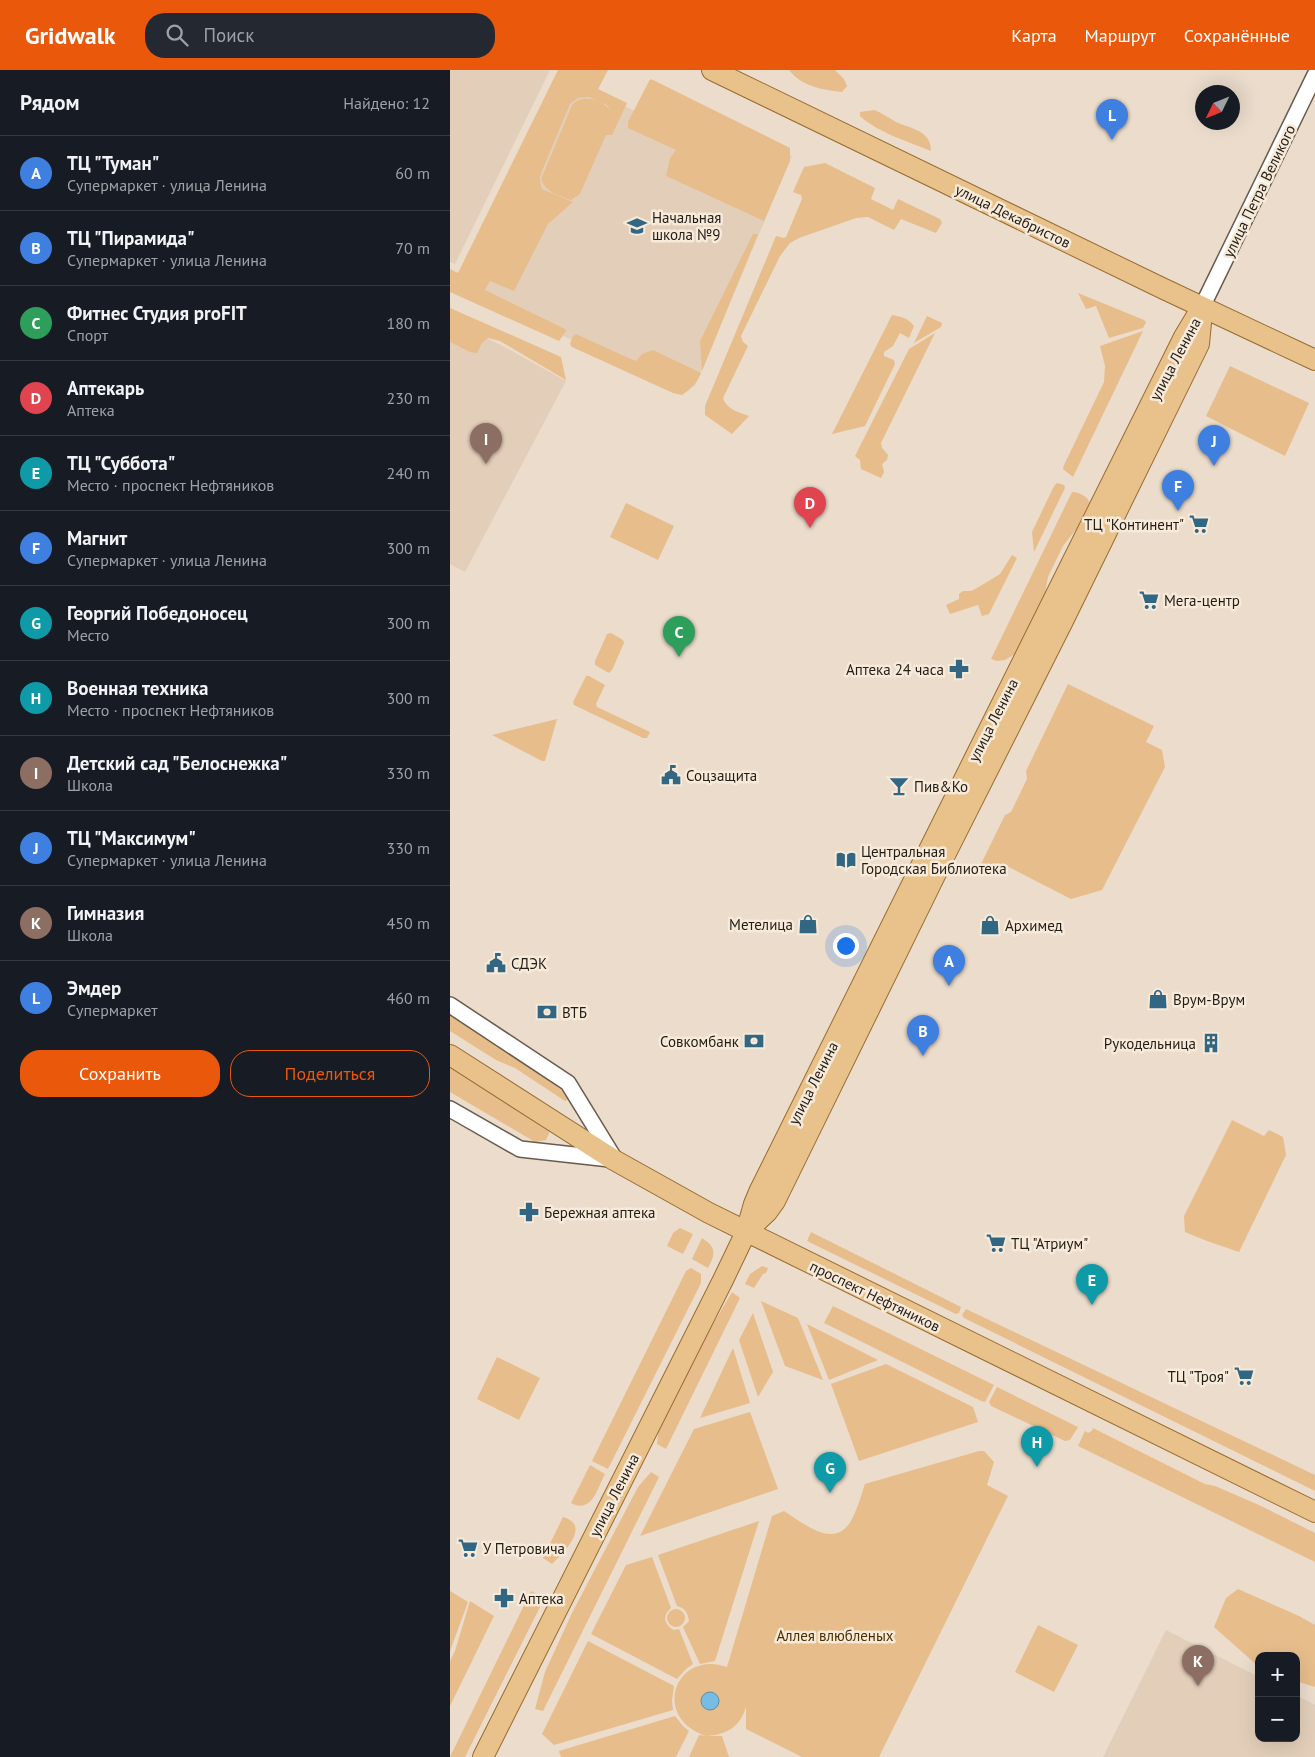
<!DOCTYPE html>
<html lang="ru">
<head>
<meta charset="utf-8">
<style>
	:root { --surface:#171b24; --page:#242831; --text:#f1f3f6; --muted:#9ea1a6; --line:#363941; --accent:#ea580c }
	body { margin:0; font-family:"PT Sans",sans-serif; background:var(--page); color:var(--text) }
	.controls { position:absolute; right:15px; bottom:15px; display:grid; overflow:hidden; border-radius:10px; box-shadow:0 5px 20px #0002 }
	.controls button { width:45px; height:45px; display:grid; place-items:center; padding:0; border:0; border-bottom:1px solid var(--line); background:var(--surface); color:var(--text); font:25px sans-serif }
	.compass { position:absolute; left:745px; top:15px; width:45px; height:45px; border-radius:50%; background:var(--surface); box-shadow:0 5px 20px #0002; rotate:227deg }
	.you { position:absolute; left:395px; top:875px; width:18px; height:18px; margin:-12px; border:4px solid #fff; border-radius:50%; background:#1a73e8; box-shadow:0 0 0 8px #1a73e833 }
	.badge { display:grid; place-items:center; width:32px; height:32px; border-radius:50%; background:var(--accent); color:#fff; font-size:16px; font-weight:700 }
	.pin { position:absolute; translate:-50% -41px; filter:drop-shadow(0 1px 2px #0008) }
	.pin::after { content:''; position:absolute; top:26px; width:18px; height:15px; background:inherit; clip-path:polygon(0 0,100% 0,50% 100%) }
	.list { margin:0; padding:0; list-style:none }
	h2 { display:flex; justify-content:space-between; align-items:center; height:65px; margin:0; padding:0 20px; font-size:21px }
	h2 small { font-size:16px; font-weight:400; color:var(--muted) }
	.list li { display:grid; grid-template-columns:32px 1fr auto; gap:15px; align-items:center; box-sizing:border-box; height:75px; padding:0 20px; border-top:1px solid var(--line) }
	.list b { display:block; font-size:19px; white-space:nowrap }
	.list p { margin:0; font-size:16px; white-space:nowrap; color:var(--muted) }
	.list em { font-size:16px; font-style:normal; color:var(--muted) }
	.actions { display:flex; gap:10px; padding:15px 20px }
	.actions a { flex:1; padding:11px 0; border:1px solid var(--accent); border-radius:20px; text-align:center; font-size:18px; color:var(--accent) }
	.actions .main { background:var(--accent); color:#fff }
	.icon { flex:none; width:28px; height:28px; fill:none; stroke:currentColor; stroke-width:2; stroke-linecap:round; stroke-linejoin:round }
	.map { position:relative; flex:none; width:865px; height:1687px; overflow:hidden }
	header { display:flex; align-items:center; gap:30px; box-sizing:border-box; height:70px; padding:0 25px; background:var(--accent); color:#fff }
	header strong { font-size:24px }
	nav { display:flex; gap:28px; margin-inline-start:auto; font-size:18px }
	.search { width:350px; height:45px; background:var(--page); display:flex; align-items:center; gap:12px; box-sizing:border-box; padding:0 18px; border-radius:20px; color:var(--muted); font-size:19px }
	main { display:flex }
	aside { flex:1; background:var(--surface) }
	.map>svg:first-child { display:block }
</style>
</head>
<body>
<header>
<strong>Gridwalk</strong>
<div class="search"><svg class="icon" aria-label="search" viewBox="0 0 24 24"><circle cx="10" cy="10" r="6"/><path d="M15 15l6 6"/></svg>Поиск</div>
<nav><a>Карта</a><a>Маршрут</a><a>Сохранённые</a></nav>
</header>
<main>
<aside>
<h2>Рядом<small>Найдено: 12</small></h2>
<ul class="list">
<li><span class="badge" style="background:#3f7fe0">A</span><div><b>ТЦ &quot;Туман&quot;</b><p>Супермаркет · улица Ленина</p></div><em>60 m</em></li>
<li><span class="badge" style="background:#3f7fe0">B</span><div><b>ТЦ &quot;Пирамида&quot;</b><p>Супермаркет · улица Ленина</p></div><em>70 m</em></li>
<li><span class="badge" style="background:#2e9e5b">C</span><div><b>Фитнес Студия proFIT</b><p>Спорт</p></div><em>180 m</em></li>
<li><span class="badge" style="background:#e0444e">D</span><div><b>Аптекарь</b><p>Аптека</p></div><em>230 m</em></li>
<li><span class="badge" style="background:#0f9aa8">E</span><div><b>ТЦ &quot;Суббота&quot;</b><p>Место · проспект Нефтяников</p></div><em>240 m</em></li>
<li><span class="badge" style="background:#3f7fe0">F</span><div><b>Магнит</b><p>Супермаркет · улица Ленина</p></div><em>300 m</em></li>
<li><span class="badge" style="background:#0f9aa8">G</span><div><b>Георгий Победоносец</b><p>Место</p></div><em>300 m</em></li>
<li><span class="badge" style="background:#0f9aa8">H</span><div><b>Военная техника</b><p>Место · проспект Нефтяников</p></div><em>300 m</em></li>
<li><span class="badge" style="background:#8d6e63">I</span><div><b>Детский сад &quot;Белоснежка&quot;</b><p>Школа</p></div><em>330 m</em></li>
<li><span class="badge" style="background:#3f7fe0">J</span><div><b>ТЦ &quot;Максимум&quot;</b><p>Супермаркет · улица Ленина</p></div><em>330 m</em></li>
<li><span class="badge" style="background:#8d6e63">K</span><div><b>Гимназия</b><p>Школа</p></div><em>450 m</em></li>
<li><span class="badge" style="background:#3f7fe0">L</span><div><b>Эмдер</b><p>Супермаркет</p></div><em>460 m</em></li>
</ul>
<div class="actions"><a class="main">Сохранить</a><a>Поделиться</a></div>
</aside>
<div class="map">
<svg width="865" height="1687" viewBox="0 0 865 1687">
	<rect width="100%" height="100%" fill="#ebdccc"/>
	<path fill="#e3cfb9" d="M 0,0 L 100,0 L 5,194 L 0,192 Z
		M 127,14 L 187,42 L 200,17 L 342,86 L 245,316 L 230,322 L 30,226 Z
		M 0,251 L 53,276 L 116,311 L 15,502 L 0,494 Z
		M 716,1560 L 809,1607 L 809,1668 L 846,1668 L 846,1625 L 865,1635 L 865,1687 L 653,1687 Z"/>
	<path fill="#e7bd8c" d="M 108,0 L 158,0 L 148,19 L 177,33 L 162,65 L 156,65 L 130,124 L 121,130 C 110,126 95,122 91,109 L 122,35 C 130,25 147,28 156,36 C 159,38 162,44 163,46 L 157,35 L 139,27 L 128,28 L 120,34 L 90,106 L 90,112 L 92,119 L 123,132 L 98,154 L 64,221 L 40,211 L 35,220 L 115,259 L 116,261 L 109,271 L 0,222 L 0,199 L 8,203 Z
		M 339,0 L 385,0 L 394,9 L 397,16 L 392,22 C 373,20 351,16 339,0 Z
		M 201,9 L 340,78 L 340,91 L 314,151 L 216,106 L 220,88 L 226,80 L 178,58 L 178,52 L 199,11 Z
		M 424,40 C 432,43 439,48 446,52 C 461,59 481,60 481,81 C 461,73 425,61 410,46 L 410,42 Z
		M 375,93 L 425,118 L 421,129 L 443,140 L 448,129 L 490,149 L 492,153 L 486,163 L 451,149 L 444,160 L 418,147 L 406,148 L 349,168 L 340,173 L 330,186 L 291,266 L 293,272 L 298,276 L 273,328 C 277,340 289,342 299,346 L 282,364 L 255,345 L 255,336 L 326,166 L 334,168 L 336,167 L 352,129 L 351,125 L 343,122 L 354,97 Z
		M 303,164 L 308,164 L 252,301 L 250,271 Z
		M 628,223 L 694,250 L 696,252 L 693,258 L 659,268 L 646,236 L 636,239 Z
		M 0,238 L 111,287 L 116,310 L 50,271 L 38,268 L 32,273 L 27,283 L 20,282 L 0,272 Z
		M 442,245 C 452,247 458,248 464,256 L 459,268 L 450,263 L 443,276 L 434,282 L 434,286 L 444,290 L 445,294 L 415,356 L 382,364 Z
		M 477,246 L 492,253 L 491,257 L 464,273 Z
		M 693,261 L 623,407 L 613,399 L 614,395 L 654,312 L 655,296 L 650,276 Z
		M 485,263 L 431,373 L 432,378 L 438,385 L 437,390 L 432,394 L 434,402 L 431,408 L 411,399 L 410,390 L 405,386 L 459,279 Z
		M 126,264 L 183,290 L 186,291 L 192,284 L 203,280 L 251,303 C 247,313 241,319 232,325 L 223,323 L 122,277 L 120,274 L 123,266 Z
		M 780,296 L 859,333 L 835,386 L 756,346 Z
		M 607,413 L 614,415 L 615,418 L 584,482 L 582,462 L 604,416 Z
		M 622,422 C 629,422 637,426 640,433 L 631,453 L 613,476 L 598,507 L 595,524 L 565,584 L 555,590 L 547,591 L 541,589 Z
		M 176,433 L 224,456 L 208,490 L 160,467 Z
		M 562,485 L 567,488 L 539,544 L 532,546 L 528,535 L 500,544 L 496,535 L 509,529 L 509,524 L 513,521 L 521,521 L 527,518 L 550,504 Z
		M 161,563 L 173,570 L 174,573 L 162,600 L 159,603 L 145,595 L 145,591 L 157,564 Z
		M 136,606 L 139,606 L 155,615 L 146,634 L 147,637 L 200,662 L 197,668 L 193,668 L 124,635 L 123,632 Z
		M 618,614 L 704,656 L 696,672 L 712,680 L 715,697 L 652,820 L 621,829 L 557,796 L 550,804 L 531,794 L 555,745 L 561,742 L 577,709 L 576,701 Z
		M 107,649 L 95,691 L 92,691 L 42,665 Z
		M 0,945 L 104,1014 L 121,1028 L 115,1031 L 65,998 L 46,990 L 0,961 Z
		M 0,996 L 100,1061 L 96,1070 L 85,1072 L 0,1022 Z
		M 782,1050 L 814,1066 L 819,1060 L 833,1067 L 836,1085 L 789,1182 L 757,1171 L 735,1162 L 734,1146 Z
		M 230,1158 L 243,1164 L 233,1184 L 217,1176 L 223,1163 Z
		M 361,1162 L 511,1237 L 509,1243 L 506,1244 L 357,1171 Z
		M 252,1168 C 266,1177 266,1183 258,1198 L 242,1189 Z
		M 312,1196 L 318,1198 L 316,1203 L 313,1204 L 304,1218 L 295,1214 L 300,1204 Z
		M 241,1198 L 251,1204 L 251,1213 L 158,1399 L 142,1391 L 236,1201 Z
		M 282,1222 L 290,1228 L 216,1379 L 207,1374 L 210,1344 Z
		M 311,1231 L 348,1248 L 373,1310 L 335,1296 Z
		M 383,1236 L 544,1315 L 535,1332 L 531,1331 L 374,1253 Z
		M 516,1239 L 865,1405 L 865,1421 L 514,1248 L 512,1245 Z
		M 303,1243 L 323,1302 L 308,1327 L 289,1270 Z
		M 357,1254 L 428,1290 L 379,1310 Z
		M 283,1278 L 300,1333 L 250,1348 Z
		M 47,1287 L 90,1308 L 69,1350 L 27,1329 Z
		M 436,1294 L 523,1337 L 528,1352 L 409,1391 L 381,1314 Z
		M 547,1317 L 628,1357 L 620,1370 L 615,1371 L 541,1336 L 539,1332 Z
		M 300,1342 L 328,1419 L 190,1466 L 244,1359 Z
		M 643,1358 L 755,1414 L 765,1416 L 809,1435 L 865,1463 L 865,1492 L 628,1376 L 635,1361 L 638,1363 L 642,1361 Z
		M 529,1381 L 534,1381 L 544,1392 L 537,1415 L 558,1426 L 429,1687 L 352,1687 L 296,1659 L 296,1636 C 291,1657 276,1665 256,1666 L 272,1666 L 279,1687 L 239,1687 L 249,1665 L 256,1666 C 200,1647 226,1579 277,1597 L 322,1446 L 334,1441 C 353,1453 384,1480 401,1451 C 407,1440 411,1426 415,1414 Z
		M 140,1395 L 155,1404 C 147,1419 142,1444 121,1433 Z
		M 201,1402 L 209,1407 L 93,1641 L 85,1639 L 95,1602 L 122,1543 L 188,1417 Z
		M 113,1447 C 142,1455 113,1484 102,1494 L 93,1488 Z
		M 309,1451 L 265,1591 L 250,1594 L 233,1557 L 239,1551 C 238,1543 235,1538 227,1536 L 208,1485 Z
		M 202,1487 L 221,1538 C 212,1545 214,1555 224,1560 L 229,1559 L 243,1594 L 236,1599 L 227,1609 L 141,1564 L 176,1495 Z
		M 788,1519 L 849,1546 L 865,1555 L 865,1617 L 846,1611 L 846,1586 L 809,1586 L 809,1597 L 764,1557 L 776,1528 Z
		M 0,1521 L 18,1532 L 0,1581 Z
		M 81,1521 L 95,1527 L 15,1687 L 0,1687 Z
		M 20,1531 L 44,1546 L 0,1636 L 0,1591 L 5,1581 Z
		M217 1548a9 9 0 1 1 18 0a9 9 0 1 1-18 0Z
		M 588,1555 L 628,1575 L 604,1622 L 565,1602 Z
		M 138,1571 L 224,1616 L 222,1631 L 223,1640 L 104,1675 L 92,1664 Z
		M 225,1646 L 233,1656 L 239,1661 L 226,1687 L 111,1687 L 109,1681 Z"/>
	<path fill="#77bce2" stroke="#5e8ca5" d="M251 1631a9 9 0 1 1 18 0a9 9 0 1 1-18 0Z"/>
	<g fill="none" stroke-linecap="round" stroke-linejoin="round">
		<defs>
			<path id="minor" d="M 752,237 L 865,5
				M 0,935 L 118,1013 L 164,1088
				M 0,1039 L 70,1079 L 160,1089"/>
			<path id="major" d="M 262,0 L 714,219 L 865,290
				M 0,985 L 164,1090 L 259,1143 L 865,1442
				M 296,1162 L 317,1142 L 325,1131 L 495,785 L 613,551 L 749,274 L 752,242
				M 33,1687 L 273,1210 L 296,1162 L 304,1134 L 309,1122 L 734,267 L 752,237"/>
		</defs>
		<use href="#minor" stroke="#685b4d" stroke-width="18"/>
		<use href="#major" stroke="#996c30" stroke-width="22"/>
		<use href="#minor" stroke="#fff" stroke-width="15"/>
		<use href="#major" stroke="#e8c18b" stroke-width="20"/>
	</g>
	<defs>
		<symbol id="school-bare" viewBox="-9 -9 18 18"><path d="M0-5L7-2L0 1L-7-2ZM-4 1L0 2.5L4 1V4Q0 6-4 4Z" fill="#326783" stroke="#f8ead9" stroke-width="2.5" paint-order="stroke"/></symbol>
		<symbol id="supermarket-bare" viewBox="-9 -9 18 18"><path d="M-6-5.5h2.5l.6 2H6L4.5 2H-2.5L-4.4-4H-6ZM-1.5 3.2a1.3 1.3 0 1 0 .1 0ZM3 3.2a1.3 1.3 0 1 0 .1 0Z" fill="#326783" stroke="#f8ead9" stroke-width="2.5" paint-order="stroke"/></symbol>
		<symbol id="pharmacy-bare" viewBox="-9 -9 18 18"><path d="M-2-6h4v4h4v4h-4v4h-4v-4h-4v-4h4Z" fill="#326783" stroke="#f8ead9" stroke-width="2.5" paint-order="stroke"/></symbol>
		<symbol id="civic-bare" viewBox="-9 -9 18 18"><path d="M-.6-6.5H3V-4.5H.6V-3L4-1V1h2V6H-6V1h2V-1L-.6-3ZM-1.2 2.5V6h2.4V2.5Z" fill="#326783" stroke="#f8ead9" stroke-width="2.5" paint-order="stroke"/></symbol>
		<symbol id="bar-bare" viewBox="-9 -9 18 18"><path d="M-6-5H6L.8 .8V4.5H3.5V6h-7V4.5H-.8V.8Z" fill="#326783" stroke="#f8ead9" stroke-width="2.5" paint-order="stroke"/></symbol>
		<symbol id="library-bare" viewBox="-9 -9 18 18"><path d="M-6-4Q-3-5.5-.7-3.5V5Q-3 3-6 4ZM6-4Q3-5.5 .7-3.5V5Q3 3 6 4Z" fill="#326783" stroke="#f8ead9" stroke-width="2.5" paint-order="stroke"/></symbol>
		<symbol id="shop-bare" viewBox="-9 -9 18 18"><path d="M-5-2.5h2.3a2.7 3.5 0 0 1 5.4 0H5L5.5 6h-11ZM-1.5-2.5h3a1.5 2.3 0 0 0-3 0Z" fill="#326783" stroke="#f8ead9" stroke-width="2.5" paint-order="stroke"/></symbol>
		<symbol id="bank-bare" viewBox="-9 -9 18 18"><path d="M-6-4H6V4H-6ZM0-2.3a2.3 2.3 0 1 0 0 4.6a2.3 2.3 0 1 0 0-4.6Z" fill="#326783" stroke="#f8ead9" stroke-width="2.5" paint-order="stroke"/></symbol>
		<symbol id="building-bare" viewBox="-9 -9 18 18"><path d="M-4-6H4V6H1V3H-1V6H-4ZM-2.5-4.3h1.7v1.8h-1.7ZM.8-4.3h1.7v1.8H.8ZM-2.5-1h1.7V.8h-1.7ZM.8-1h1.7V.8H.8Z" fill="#326783" stroke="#f8ead9" stroke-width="2.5" paint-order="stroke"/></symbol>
	</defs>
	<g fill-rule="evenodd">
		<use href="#school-bare" x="173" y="142" width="28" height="28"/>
		<use href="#supermarket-bare" x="735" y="440" width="28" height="28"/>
		<use href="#supermarket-bare" x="685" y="516" width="28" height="28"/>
		<use href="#pharmacy-bare" x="495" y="585" width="28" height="28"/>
		<use href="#civic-bare" x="207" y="691" width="28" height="28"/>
		<use href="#bar-bare" x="435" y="702" width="28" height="28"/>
		<use href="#library-bare" x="382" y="776" width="28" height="28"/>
		<use href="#shop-bare" x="344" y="840" width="28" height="28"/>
		<use href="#shop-bare" x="526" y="841" width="28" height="28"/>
		<use href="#civic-bare" x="32" y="879" width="28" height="28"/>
		<use href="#shop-bare" x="694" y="915" width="28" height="28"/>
		<use href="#bank-bare" x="83" y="928" width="28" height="28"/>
		<use href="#bank-bare" x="290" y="957" width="28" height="28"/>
		<use href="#building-bare" x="747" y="959" width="28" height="28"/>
		<use href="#pharmacy-bare" x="65" y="1128" width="28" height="28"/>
		<use href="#supermarket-bare" x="532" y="1159" width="28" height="28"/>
		<use href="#supermarket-bare" x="780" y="1292" width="28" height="28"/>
		<use href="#supermarket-bare" x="4" y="1464" width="28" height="28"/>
		<use href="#pharmacy-bare" x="40" y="1514" width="28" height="28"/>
	</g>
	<g text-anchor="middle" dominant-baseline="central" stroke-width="5" stroke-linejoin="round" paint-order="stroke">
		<g font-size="15" fill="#221d17" stroke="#f8ead9">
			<text transform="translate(809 121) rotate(-64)">улица Петра Великого</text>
			<text transform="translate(563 146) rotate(26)">улица Декабристов</text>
			<text transform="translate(725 289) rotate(-62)">улица Ленина</text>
			<text transform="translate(543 650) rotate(-63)">улица Ленина</text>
			<text transform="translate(363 1013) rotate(-63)">улица Ленина</text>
			<text transform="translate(425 1226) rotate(26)">проспект Нефтяников</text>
			<text transform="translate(164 1425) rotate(-63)">улица Ленина</text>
		</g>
		<g font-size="15" fill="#221d17" stroke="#f8ead9" text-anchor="start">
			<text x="202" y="147">Начальная<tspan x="202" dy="17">школа №9</tspan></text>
			<text x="734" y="454" text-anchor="end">ТЦ "Континент"</text>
			<text x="714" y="530">Мега-центр</text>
			<text x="494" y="599" text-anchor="end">Аптека 24 часа</text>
			<text x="236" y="705">Соцзащита</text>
			<text x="464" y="716">Пив&amp;Ко</text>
			<text x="411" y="781">Центральная<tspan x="411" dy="17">Городская Библиотека</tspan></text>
			<text x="343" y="854" text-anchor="end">Метелица</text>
			<text x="555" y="855">Архимед</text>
			<text x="61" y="893">СДЭК</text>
			<text x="723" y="929">Врум-Врум</text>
			<text x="112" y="942">ВТБ</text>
			<text x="289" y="971" text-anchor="end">Совкомбанк</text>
			<text x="746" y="973" text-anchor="end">Рукодельница</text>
			<text x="94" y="1142">Бережная аптека</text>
			<text x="561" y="1173">ТЦ "Атриум"</text>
			<text x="779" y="1306" text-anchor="end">ТЦ "Троя"</text>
			<text x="33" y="1478">У Петровича</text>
			<text x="69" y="1528">Аптека</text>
		</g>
		<g font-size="15" fill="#4c2f01" stroke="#f8ead9">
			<text x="385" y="1565">Аллея влюбленых</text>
		</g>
	</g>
</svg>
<div class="controls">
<button>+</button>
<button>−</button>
</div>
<svg class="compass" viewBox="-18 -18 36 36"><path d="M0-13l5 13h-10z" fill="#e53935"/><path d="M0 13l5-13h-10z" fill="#9ea1a6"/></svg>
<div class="you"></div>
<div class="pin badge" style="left:499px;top:916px;background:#3f7fe0">A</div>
<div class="pin badge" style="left:473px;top:986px;background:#3f7fe0">B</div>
<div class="pin badge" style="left:229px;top:587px;background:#2e9e5b">C</div>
<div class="pin badge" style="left:360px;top:458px;background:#e0444e">D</div>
<div class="pin badge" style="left:642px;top:1235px;background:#0f9aa8">E</div>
<div class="pin badge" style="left:728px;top:441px;background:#3f7fe0">F</div>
<div class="pin badge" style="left:380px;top:1423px;background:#0f9aa8">G</div>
<div class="pin badge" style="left:587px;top:1397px;background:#0f9aa8">H</div>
<div class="pin badge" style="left:36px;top:394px;background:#8d6e63">I</div>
<div class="pin badge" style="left:764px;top:396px;background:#3f7fe0">J</div>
<div class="pin badge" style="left:748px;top:1616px;background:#8d6e63">K</div>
<div class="pin badge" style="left:662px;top:70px;background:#3f7fe0">L</div>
</div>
</main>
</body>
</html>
